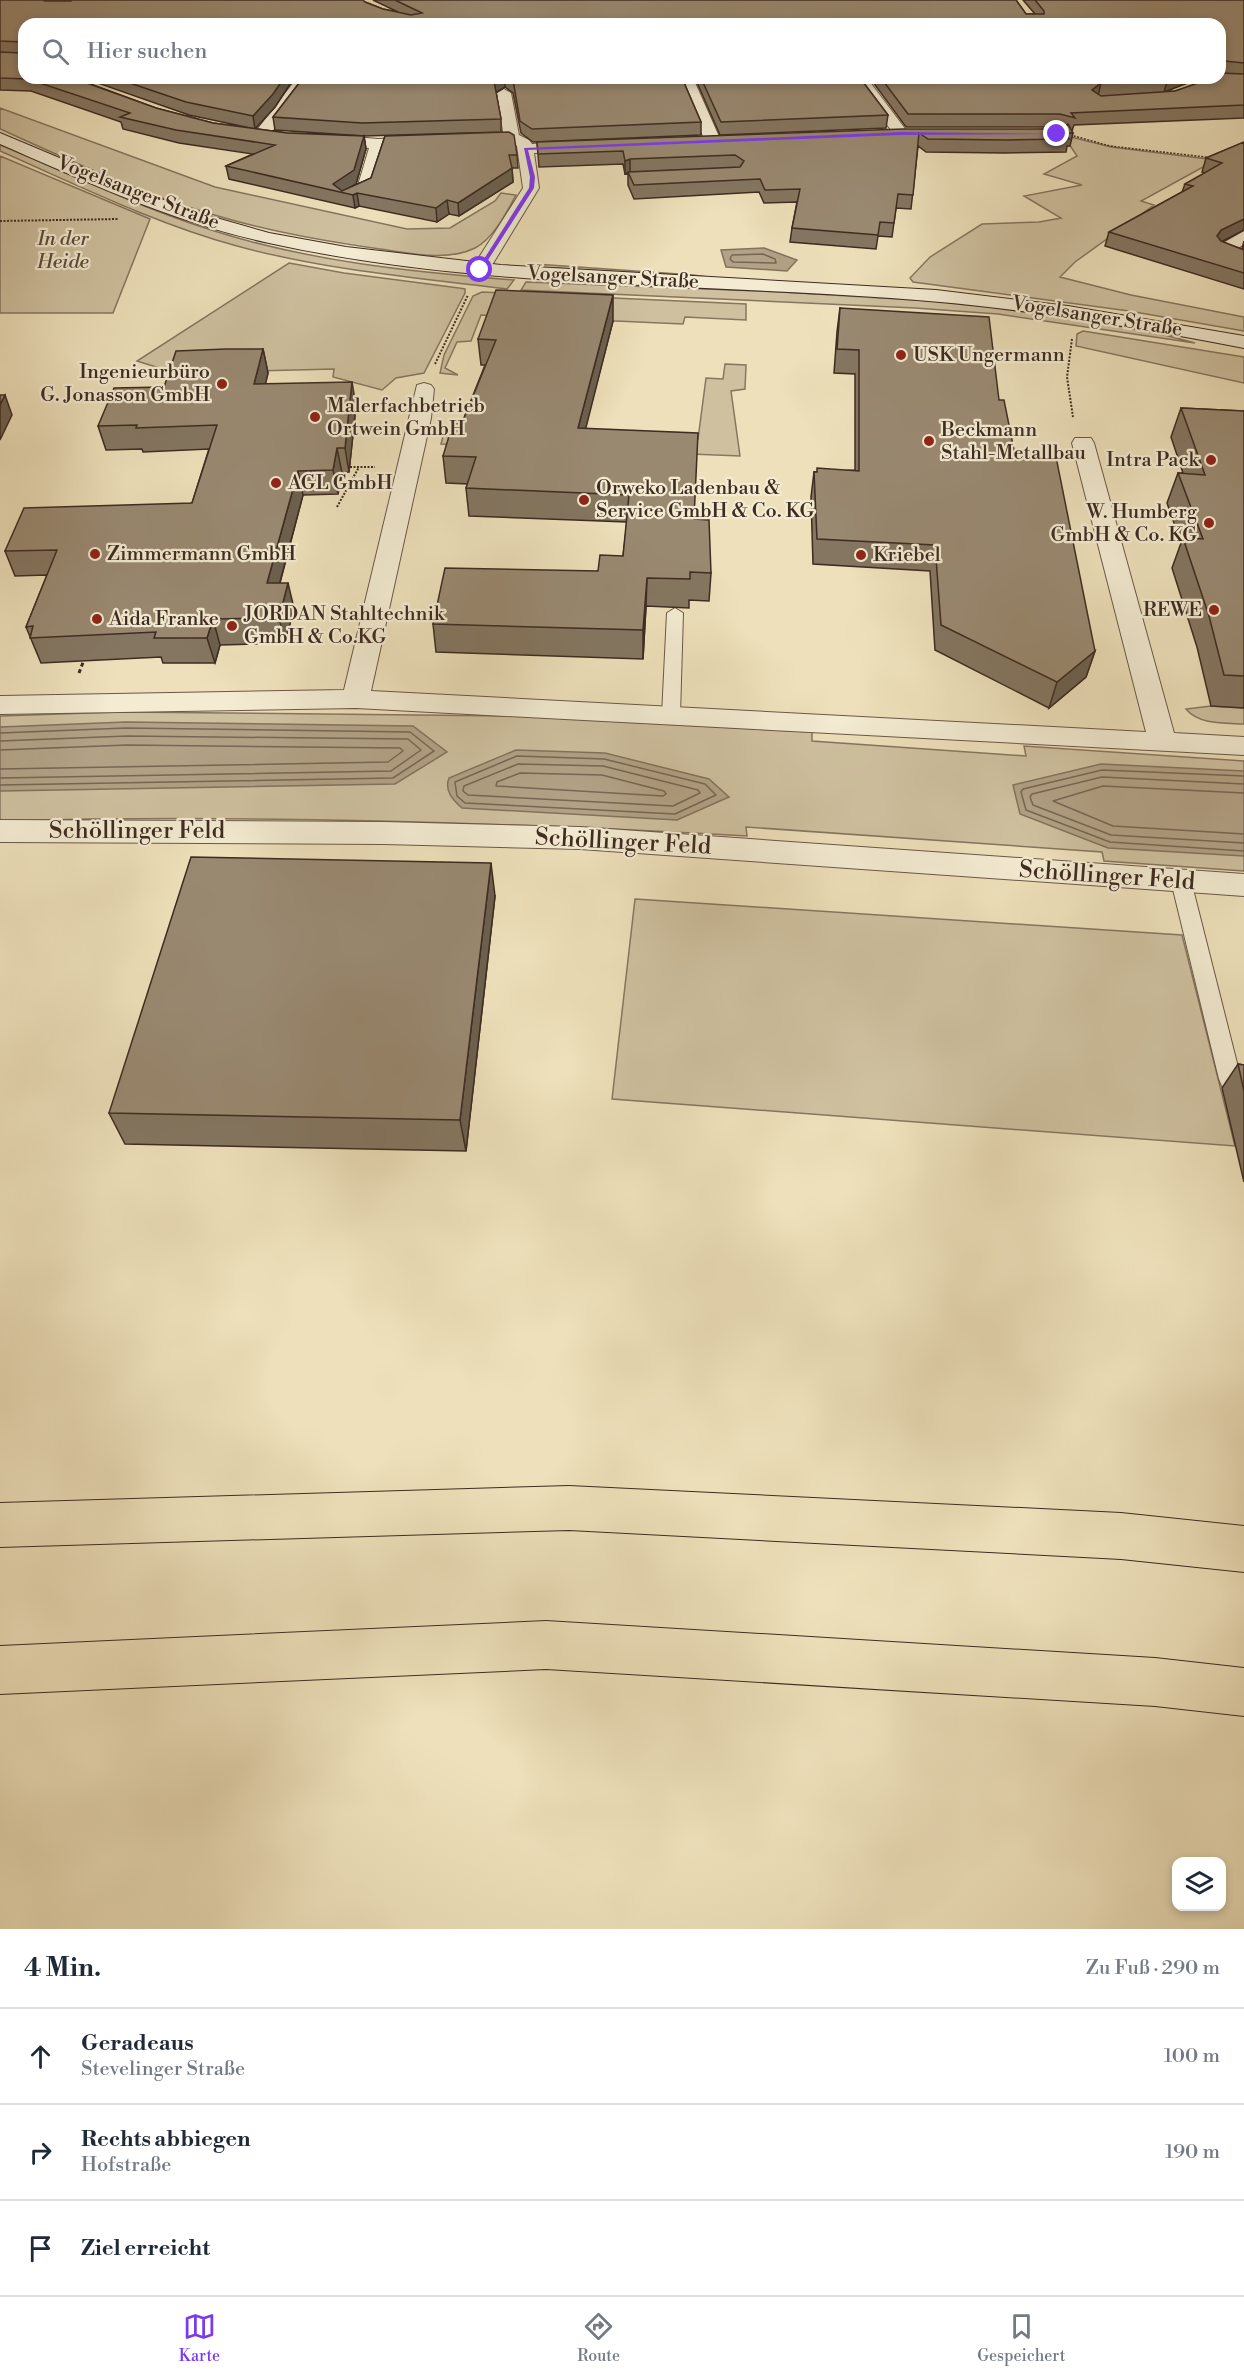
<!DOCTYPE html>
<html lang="de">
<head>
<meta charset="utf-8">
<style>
	:root { --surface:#fff; --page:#f6f6f7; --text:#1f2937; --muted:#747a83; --line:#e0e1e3; --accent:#7c3aed }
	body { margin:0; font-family:"Libre Bodoni",serif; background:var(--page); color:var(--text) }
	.controls { position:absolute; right:18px; bottom:18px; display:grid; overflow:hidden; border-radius:12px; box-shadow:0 3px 9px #0003 }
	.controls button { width:54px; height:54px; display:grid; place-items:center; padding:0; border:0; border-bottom:2px solid var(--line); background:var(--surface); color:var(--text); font:30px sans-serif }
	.stop { position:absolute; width:18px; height:18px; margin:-14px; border:4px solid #7c3aed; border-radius:50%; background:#fff }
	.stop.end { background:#7c3aed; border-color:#fff; box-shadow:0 2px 6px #0008 }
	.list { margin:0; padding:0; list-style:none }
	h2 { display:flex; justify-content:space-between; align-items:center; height:78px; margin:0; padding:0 24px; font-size:26px }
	h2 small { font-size:20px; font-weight:400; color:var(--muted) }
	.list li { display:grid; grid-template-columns:39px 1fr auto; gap:18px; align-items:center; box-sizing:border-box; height:96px; padding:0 24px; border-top:2px solid var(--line) }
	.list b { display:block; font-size:22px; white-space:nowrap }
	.list p { margin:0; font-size:20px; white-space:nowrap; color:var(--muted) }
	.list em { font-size:20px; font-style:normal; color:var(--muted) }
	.icon { flex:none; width:33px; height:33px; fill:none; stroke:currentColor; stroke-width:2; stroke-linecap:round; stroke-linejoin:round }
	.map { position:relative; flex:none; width:1244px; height:1929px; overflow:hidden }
	.search { position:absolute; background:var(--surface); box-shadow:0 3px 9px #0003; left:18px; right:18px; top:18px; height:66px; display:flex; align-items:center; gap:15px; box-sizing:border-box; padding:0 21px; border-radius:18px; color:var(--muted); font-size:22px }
	.sheet { height:366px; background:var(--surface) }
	nav { display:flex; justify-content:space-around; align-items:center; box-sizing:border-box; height:84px; border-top:2px solid var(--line); background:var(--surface); font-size:16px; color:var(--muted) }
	nav a { display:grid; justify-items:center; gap:3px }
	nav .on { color:var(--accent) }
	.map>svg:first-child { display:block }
</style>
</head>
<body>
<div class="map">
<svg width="1244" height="1929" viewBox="0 0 1244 1929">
	<rect width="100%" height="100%" fill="#ede0ba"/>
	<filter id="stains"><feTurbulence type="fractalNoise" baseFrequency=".00333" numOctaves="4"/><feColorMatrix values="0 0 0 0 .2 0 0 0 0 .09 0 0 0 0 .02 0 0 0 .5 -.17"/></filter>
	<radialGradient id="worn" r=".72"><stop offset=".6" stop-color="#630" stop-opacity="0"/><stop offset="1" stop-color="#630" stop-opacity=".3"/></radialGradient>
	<path fill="#cfc1a0" stroke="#867660" stroke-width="1.5" d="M 0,108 L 215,187 L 407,229 L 450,228 L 495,201 L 501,193 L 516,195 C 507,212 493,239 475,248 C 446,262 410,253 380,249 C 323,241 266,231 211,214 C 139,193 69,160 0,129 Z
		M 1063,135 L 1111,147 L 1216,160 L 1141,201 L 1154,205 L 1075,262 L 1060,277 L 1131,295 L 1244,317 L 1244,331 L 1129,311 L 913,282 L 910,278 L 930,257 L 982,224 L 1039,222 L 1061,218 L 1024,196 L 1082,185 L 1044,174 L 1077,156 Z
		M 0,145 C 69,174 137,206 208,229 C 306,261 411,272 514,280 L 507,289 C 417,278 325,270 237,246 C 156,224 77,185 0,151 Z
		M 0,156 L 150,219 L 113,313 L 0,313 Z
		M 289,263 L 344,273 L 459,288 L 465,289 L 465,293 L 424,373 L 396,378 L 382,390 L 333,377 L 334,369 L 175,373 L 137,361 Z
		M 535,264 L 693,275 L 708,277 L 537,267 Z
		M 526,282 L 782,292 L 947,302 L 1059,315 L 1161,334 L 1195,343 L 998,314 L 915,308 L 521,290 Z
		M 482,292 L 746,304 L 746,320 L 685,317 L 683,324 L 481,315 L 471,341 L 457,342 L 445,368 L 458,375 L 440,373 L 444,355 L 473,296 Z
		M 1083,331 L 1244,357 L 1244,383 L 1076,346 L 1077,334 Z
		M 725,364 L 746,365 L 745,389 L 731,391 L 740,456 L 441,444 L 443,436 L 455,430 L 698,439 L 706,378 L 723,379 Z
		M 1211,706 L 1244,708 L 1244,724 C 1225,723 1199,725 1186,709 Z
		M 119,712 L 518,716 L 812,732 L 812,741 L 1026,756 L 1024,746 L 1244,761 L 1244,871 L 1104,861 L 1102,852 L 746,827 L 747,836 C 498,822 249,814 0,821 L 0,716 Z
		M 635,899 L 1182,935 L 1235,1146 L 612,1099 Z"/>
	<path fill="#b2a286" stroke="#84725e" stroke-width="1.5" d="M 764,248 L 797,260 L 787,271 L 726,267 L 721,250 Z
		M 126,722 L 413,726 L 447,752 L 395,784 L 0,791 L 0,727 Z
		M 516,750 L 605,753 L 709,779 L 729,797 L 677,820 L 462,808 C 453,800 444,791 449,778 Z
		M 1101,764 L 1244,771 L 1244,856 L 1108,848 L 1020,814 L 1013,785 Z"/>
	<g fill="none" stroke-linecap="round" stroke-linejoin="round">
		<path stroke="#786654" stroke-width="1.5" d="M 763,254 L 775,259 L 776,263 L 733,262 L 730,259 L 732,255 Z
			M 0,733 L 126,728 L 410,732 L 434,751 L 393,778 L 0,785
			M 0,741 L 127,736 L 408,739 L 421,750 L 391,771 L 0,778
			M 0,750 L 127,745 L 400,748 L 403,751 L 388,762 L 0,769
			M 517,756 L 604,759 L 705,784 L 716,795 L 675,814 L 465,803 L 457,796 L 455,782 Z
			M 518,764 L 603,766 L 698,790 L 700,793 L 673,806 L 468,795 L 463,791 L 464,786 Z
			M 520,773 L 602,775 L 664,791 L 666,794 L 663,796 L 496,786 L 497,782 Z
			M 1244,776 L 1102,770 L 1023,789 L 1021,792 L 1026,810 L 1110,842 L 1244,851
			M 1244,784 L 1102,777 L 1032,794 L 1030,797 L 1033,805 L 1111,835 L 1244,843
			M 1244,793 L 1103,786 L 1053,801 L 1113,826 L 1244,834"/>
		<defs>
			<path id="lane" d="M 675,608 L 683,613 L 680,715 L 671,721 L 662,715 L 667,613 Z
				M 1181,874 L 1188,876 L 1191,881 L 1241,1079 L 1238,1086 L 1230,1088 L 1222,1086 L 1219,1079 L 1171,881 L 1174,876 Z"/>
			<path id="street" d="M 297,78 L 311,78 L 287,114 L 266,138 L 256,138 L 253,135 Z
				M 679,78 L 693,78 L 721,141 L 718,144 L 708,144 L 705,141 Z
				M 853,78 L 867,78 L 909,134 L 906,137 L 896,137 Z
				M 504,89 L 511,93 L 519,135 L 529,140 L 532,144 L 581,141 L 589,146 L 581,151 L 534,153 L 539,188 L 489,270 L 480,275 L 471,270 L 523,188 L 517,146 L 504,138 L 497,93 Z
				M 319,134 L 378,139 L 426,137 L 434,142 L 426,147 L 384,148 L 371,191 L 345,203 L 337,198 L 358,185 L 369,148 L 314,142 L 311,139 Z
				M 1244,231 L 1244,244 L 1237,249 L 1244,252 L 1244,264 L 1218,254 L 1215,250 L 1218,246 Z
				M 424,383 L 431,385 L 434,389 L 431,418 L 371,691 L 1146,732 L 1072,443 L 1075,438 L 1091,438 L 1094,443 L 1174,733 L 1244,737 L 1244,755 L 356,708 L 0,714 L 0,696 L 344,690 L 409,418 L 417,385 Z
				M 0,820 L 384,822 L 580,827 L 1244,874 L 1244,896 L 580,849 L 384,844 L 0,842 Z"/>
			<path id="secondary" d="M 0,133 L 138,191 L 206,215 L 269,233 L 346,247 L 501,265 L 936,290 L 1068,306 L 1244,336 L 1244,348 C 1127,325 1010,306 891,298 C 683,283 473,288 269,243 C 175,223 87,182 0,144 Z"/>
			<path id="highway" d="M 569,1486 L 1121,1513 L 1244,1526 L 1244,1572 L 1121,1559 L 569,1530 L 0,1547 L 0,1503 Z
				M 546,1621 L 1155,1658 L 1244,1668 L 1244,1716 L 1155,1706 L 546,1669 L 0,1694 L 0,1646 Z"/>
		</defs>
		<use href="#lane" stroke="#6a5847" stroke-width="2"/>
		<use href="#street" stroke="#6a5847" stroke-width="2"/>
		<use href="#secondary" stroke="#3e2b21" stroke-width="2"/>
		<use href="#highway" stroke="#3e2b21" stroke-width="2"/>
		<path stroke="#3e2b21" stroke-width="1.5" stroke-dasharray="2 1.5" stroke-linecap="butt" d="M 1067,134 L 1110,146 L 1214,158"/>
		<path stroke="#3e2b21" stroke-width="2" stroke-dasharray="2 1.5" stroke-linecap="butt" d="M 0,221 L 119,219
			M 1072,339 L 1067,377 L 1073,417
			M 435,364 L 468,295
			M 350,467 L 375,467
			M 337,507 L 359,467"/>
		<path stroke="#3e2b21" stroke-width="3" stroke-dasharray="4 3" stroke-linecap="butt" d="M 79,673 L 85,657"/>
		<use href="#lane" fill="#f3ebd2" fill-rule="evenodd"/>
		<use href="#street" fill="#f3ebd2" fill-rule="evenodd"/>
		<use href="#secondary" fill="#f3ebd2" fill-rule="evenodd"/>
		<use href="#highway" fill="#ede0ba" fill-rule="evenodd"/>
	</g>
	<path fill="#847661" stroke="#3e2b21" stroke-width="1.5" d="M 0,0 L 365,2 L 383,9 L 398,12 L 373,0 L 1016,0 L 1026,14 L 1035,14 L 1023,0 L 1244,0 L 1244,118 L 1074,125 L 1072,131 L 1071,130 L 1073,133 L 1070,146 L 1067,146 L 1066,152 L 1004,153 L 926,152 L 918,146 L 911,209 L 896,208 L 892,237 L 878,236 L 876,249 L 790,242 L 792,228 L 797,202 L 764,203 L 759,192 L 634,199 L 628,185 L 628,173 L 625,174 L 623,164 L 539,167 L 537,142 L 1060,129 L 1061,128 L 1057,127 L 906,127 L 870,78 L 1193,78 L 1187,83 L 1164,92 L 1175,91 L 1220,78 L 1220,24 L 24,24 L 24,78 L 78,78 L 77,79 L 156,108 L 213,123 L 287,133 L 364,136 L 366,149 L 356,184 L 349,188 L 371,178 L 385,136 L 517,155 L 518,168 L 512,168 L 513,182 L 459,216 L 449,214 L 437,222 L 359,206 L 355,208 L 229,179 L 226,166 L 253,154 L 179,143 L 123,129 L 121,122 L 31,91 L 0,90 Z
		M 94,78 L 294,78 L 275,107 L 255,129 L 189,115 L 95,82 Z
		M 303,78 L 682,78 L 701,122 L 701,135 L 533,142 L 521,133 L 513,93 L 505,87 L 496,93 L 501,119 L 501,132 L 364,136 L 275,130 L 273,117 Z
		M 695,78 L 860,78 L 888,115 L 886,128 L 720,135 Z
		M 1244,142 L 1244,230 L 1222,242 L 1242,249 L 1244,241 L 1244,289 L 1105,246 L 1109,232 L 1182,192 L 1185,184 L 1205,173 L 1202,172 L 1206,158 Z
		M 840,308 L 999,400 L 1015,455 L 1095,651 L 1086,677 L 1049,708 L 935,650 L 930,571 L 813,564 L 811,497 L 814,472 L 855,470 L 855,374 L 834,373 L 837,332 Z
		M 613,321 L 585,428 L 694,519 L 711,573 L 709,601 L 689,600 L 689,608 L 646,606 L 643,659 L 436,652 L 433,624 L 598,571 L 623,556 L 627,522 L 469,516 L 466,488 L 468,484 L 446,483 L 443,456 L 462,423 L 485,365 L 481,365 L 478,339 Z
		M 263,349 L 268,373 L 265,384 L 356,406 L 349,472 L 342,473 L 338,494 L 303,495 L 280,583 L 294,608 L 285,643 L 220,645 L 215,663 L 163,663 L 161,657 L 41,663 L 26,627 L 47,575 L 15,576 L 5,551 L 192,503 L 209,449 L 143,452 L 142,449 L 106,450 L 98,426 L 164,387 Z
		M 1181,408 L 1244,411 L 1244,708 L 1211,706 L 1197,647 L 1172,568 L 1181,543 L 1167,503 L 1178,473 L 1183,473 L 1171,437 Z
		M 495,896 L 466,1151 L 125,1144 L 109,1113 Z
		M 1238,1064 L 1244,1065 L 1244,1182 L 1222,1088 Z"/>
	<path fill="#6b604f" stroke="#3e2b21" stroke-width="1.5" d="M 39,0 L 71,0 L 68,4 Z
		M 284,78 L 294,78 L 275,107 L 255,129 L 253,116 Z
		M 499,78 L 505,78 L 505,87 L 495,93 L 494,81 Z
		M 1171,78 L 1193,78 L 1187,83 L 1164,92 L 1168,79 Z
		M 1101,83 L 1098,96 L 1092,90 Z
		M 364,136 L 366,149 L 356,184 L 342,192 L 333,184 Z
		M 630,159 L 630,172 L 625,174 L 625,161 Z
		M 512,168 L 513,182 L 459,216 L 458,203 Z
		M 357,193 L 359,206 L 355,208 L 353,195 Z
		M 447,200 L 449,214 L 437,222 L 436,208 Z
		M 1244,219 L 1244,230 L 1217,244 L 1217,236 L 1221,230 Z
		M 613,295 L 613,321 L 579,455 L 578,428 Z
		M 263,349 L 268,373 L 260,408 L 254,384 Z
		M 352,382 L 356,406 L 349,472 L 345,448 Z
		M 5,395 L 12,415 L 0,440 L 0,405 Z
		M 337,448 L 342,473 L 338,494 L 333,470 Z
		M 298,471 L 303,495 L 273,608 L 267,583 Z
		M 647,578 L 646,606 L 643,659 L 643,630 Z
		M 288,583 L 294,608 L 285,643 L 279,618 Z
		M 213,619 L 220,645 L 215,663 L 207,638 Z
		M 1095,651 L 1086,677 L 1049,708 L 1057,682 Z
		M 491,863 L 495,896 L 466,1151 L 460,1120 Z"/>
	<path fill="#998971" stroke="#3e2b21" stroke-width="1.5" d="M 0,0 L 43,0 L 45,1 L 71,1 L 72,0 L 363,0 L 365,2 L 383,9 L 411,15 L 422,13 L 395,0 L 1016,0 L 1026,14 L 1044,14 L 1044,11 L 1035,0 L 1244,0 L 1244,63 L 1224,61 L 1221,64 L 1220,64 L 1220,24 L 24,24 L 24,78 L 73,78 L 156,108 L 213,123 L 287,133 L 364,136 L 354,170 L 333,184 L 342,191 L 371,178 L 385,136 L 509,132 L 514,135 L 517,155 L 509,155 L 512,168 L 458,203 L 447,200 L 436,208 L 357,193 L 353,195 L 226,166 L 275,145 L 176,130 L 120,117 L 130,113 L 28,79 L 0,78 L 0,52 L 20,53 L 22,42 L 0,41 Z
		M 1220,73 L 1244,74 L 1244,105 L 1071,113 L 1075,118 L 1060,114 L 908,114 L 881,78 L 1171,78 L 1168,79 L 1101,83 L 1092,90 L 1101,96 L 1175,91 L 1195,84 L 1204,78 L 1220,78 Z
		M 115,78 L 284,78 L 273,94 L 253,116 L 186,102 Z
		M 303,78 L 499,78 L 494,81 L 501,119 L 362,123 L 273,117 Z
		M 509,78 L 682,78 L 701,122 L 532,129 L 520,121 L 513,80 Z
		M 701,78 L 860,78 L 888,115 L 721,122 Z
		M 1068,124 L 1073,133 L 1065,133 L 1069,139 L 1007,140 L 928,139 L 919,133 L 913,195 L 898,194 L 894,223 L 880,222 L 878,235 L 792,228 L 800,189 L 765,190 L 760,179 L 634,185 L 628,172 L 740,167 L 744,161 L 735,155 L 630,159 L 625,161 L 623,151 L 538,154 L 537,142 L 903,129 L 1060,129 Z
		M 1244,142 L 1244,219 L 1221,230 L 1217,236 L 1221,241 L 1244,250 L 1244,273 L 1109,232 L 1193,186 L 1185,184 L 1222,163 L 1206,158 Z
		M 496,290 L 613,295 L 578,428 L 698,433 L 694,519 L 709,520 L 711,573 L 690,572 L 690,579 L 647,578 L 643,630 L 433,624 L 445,568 L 598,571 L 600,555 L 623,556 L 629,495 L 466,488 L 476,457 L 443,456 L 453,423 L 462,423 L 496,340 L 478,339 Z
		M 840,308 L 989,317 L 999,400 L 1004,400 L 1015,455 L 1056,457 L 1095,651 L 1057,682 L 941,625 L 935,545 L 817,539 L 814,472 L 817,472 L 817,468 L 859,471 L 859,350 L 837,349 Z
		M 226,349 L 263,349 L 254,384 L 352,382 L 345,448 L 337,448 L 333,470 L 298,471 L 267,583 L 288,583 L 279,618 L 213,619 L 207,638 L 154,638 L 156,632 L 30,638 L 33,626 L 26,627 L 57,550 L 5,551 L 24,508 L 192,503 L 217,425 L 136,428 L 137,425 L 98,426 L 114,388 L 164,387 L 176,351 Z
		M 0,395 L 5,395 L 0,405 Z
		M 1181,408 L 1244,411 L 1244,676 L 1224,675 L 1209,616 L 1183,538 L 1203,539 L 1178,473 L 1205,475 Z
		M 191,857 L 491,863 L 460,1120 L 109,1113 Z
		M 1238,1064 L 1244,1065 L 1244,1091 Z"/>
	<path fill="#7c3aed" d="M 901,132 L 1059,134 L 901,135 L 528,150 L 535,177 L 534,188 L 481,271 L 477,270 L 529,188 L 530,177 L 524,148 Z"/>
	<g fill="#8f2418" stroke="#f3ebd2" stroke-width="2">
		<circle cx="901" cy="355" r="6"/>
		<circle cx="222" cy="384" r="6"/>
		<circle cx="315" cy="417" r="6"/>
		<circle cx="929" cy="441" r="6"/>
		<circle cx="1211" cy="460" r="6"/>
		<circle cx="276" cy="483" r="6"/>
		<circle cx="584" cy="500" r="6"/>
		<circle cx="1209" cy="523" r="6"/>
		<circle cx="95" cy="554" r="6"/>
		<circle cx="861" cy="555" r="6"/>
		<circle cx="1214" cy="610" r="6"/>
		<circle cx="97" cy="619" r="6"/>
		<circle cx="232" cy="626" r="6"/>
	</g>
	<g text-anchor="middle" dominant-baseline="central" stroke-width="4.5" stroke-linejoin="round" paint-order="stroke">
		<g font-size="20" fill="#3e2b21" stroke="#f3ebd2">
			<text transform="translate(138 193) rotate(21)">Vogelsanger Straße</text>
			<text transform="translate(613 278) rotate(3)">Vogelsanger Straße</text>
			<text transform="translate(1097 317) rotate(9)">Vogelsanger Straße</text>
		</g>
		<g font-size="20" font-style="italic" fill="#5b493a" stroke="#f3ebd2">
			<text x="63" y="239">In der<tspan x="63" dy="23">Heide</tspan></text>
		</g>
		<g font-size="20" fill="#3e2b21" stroke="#f3ebd2" text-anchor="start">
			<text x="913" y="355">USK Ungermann</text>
			<text x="210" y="372" text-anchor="end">Ingenieurbüro<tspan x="210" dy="23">G. Jonasson GmbH</tspan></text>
			<text x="327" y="406">Malerfachbetrieb<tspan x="327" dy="23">Ortwein GmbH</tspan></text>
			<text x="941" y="430">Beckmann<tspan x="941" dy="23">Stahl-Metallbau</tspan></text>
			<text x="1199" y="460" text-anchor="end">Intra Pack</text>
			<text x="288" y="483">AGL GmbH</text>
			<text x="596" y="488">Orweko Ladenbau &amp;<tspan x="596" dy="23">Service GmbH &amp; Co. KG</tspan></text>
			<text x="1197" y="512" text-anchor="end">W. Humberg<tspan x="1197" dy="23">GmbH &amp; Co. KG</tspan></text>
			<text x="107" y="554">Zimmermann GmbH</text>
			<text x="873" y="555">Kriebel</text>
			<text x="1202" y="610" text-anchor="end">REWE</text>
			<text x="244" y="614">JORDAN Stahltechnik<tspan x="244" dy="23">GmbH &amp; Co.KG</tspan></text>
			<text x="109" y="619">Aida Franke</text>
		</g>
		<g font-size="24" fill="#3e2b21" stroke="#f3ebd2">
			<text x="137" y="831">Schöllinger Feld</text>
			<text transform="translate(623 842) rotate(3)">Schöllinger Feld</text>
			<text transform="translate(1107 876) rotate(4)">Schöllinger Feld</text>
		</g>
	</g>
	<rect width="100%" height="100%" filter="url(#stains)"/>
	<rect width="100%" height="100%" fill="url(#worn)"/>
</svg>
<div class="controls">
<button><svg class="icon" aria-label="layers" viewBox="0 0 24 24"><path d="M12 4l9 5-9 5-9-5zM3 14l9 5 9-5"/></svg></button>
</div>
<div class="stop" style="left:480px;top:270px"></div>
<div class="stop end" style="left:1057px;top:134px"></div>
<div class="search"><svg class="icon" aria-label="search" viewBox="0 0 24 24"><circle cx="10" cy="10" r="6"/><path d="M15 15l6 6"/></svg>Hier suchen</div>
</div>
<section class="sheet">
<h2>4 Min.<small>Zu Fuß · 290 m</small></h2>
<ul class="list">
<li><svg class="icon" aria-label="ahead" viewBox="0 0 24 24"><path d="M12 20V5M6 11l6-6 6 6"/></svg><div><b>Geradeaus</b><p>Stevelinger Straße</p></div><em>100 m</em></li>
<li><svg class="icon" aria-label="right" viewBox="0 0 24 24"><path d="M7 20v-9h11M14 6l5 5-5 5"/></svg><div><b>Rechts abbiegen</b><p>Hofstraße</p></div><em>190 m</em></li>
<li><svg class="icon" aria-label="arrive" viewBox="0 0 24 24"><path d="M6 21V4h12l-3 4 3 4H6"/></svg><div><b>Ziel erreicht</b></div></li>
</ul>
</section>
<nav>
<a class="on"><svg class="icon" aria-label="map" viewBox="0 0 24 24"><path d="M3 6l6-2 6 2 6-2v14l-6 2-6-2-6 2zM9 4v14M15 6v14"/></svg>Karte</a>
<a><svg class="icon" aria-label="directions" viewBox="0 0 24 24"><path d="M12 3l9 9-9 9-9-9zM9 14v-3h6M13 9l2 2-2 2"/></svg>Route</a>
<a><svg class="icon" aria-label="saved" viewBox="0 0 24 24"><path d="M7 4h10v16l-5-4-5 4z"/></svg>Gespeichert</a>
</nav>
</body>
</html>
